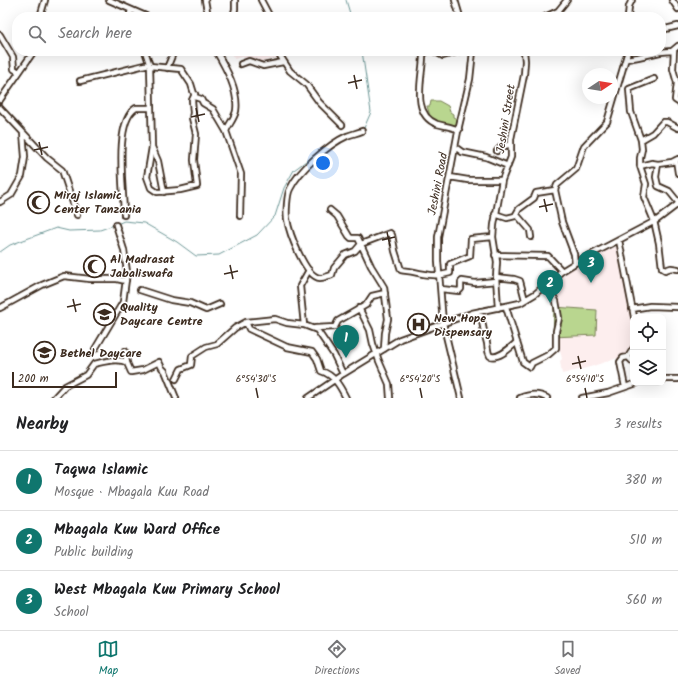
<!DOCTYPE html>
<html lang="en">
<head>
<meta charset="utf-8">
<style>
	:root { --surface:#fff; --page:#f6f6f6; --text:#202124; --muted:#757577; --line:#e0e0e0; --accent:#0f766e }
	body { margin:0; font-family:Kalam,sans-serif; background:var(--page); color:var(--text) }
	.controls { position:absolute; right:12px; bottom:12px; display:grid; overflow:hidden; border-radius:8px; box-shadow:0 4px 16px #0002 }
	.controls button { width:36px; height:36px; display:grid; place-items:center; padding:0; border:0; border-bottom:1px solid var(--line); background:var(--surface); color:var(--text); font:20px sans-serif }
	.compass { position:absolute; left:582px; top:68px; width:36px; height:36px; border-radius:50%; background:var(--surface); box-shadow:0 4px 16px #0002; rotate:78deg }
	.scale { position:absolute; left:12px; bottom:10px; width:105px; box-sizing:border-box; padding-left:4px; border:2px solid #3b2a1e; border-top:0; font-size:11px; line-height:14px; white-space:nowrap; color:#3b2a1e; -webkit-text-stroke:3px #fff; paint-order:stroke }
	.you { position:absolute; left:323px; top:163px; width:14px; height:14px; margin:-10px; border:3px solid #fff; border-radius:50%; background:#1a73e8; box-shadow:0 0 0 6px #1a73e833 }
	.badge { display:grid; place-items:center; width:26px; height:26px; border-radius:50%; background:var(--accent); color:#fff; font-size:13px; font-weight:700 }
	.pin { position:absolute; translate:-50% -33px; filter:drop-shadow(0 1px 2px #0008) }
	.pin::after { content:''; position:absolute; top:21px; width:14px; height:12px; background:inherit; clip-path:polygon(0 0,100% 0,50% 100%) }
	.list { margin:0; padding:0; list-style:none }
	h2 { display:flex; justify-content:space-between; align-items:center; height:52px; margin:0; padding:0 16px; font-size:17px }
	h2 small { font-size:13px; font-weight:400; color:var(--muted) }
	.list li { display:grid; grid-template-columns:26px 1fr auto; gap:12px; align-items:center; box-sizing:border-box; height:60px; padding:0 16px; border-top:1px solid var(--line) }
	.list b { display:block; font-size:15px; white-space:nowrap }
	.list p { margin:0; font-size:13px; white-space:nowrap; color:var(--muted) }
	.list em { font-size:13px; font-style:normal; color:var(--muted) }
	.icon { flex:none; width:22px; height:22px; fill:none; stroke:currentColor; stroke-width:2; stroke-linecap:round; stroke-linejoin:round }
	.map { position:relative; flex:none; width:678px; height:398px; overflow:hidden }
	.search { position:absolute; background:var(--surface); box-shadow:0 4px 16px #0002; left:12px; right:12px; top:12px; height:44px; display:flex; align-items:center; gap:10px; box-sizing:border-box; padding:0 14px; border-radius:16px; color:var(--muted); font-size:15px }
	.sheet { height:232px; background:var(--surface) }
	nav { display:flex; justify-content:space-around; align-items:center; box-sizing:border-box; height:56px; border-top:1px solid var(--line); background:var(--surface); font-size:11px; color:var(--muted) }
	nav a { display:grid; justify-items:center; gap:2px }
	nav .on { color:var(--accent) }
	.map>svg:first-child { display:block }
</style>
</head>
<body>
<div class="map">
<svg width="678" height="398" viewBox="0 0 678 398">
	<rect width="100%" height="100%" fill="#fff"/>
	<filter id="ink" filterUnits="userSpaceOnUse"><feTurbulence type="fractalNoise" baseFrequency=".025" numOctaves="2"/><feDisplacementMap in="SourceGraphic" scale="8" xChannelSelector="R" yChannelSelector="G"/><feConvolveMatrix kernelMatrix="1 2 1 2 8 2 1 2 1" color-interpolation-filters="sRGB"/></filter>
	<g filter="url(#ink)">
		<path fill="#fdeeee" d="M 232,51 L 274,51 L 278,58 L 260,62 L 242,57 L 234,59 Z
			M 618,246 L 633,322 L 633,346 L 624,356 L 590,367 L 562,374 L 560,361 L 562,359 L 557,337 L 596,335 L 598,310 L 561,307 L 553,286 L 571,269 L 602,253 Z"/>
		<path fill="#b9d68f" stroke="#7a8056" d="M 431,101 L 439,101 L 448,106 L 450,112 L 453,114 L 453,117 L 459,120 L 458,123 C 449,131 437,123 430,117 L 430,116 L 427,106 L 430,106 Z
			M 554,307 L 597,310 L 596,335 L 553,337 Z"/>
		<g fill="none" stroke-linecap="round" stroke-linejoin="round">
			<path stroke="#6d9796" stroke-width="1" d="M 346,0 L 351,17
				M 362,51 L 371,112 L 364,128 L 362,129
				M 117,224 L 124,221 L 144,223 L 177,242 L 196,256 L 219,255 L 257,235 L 275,216 L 284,188 L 294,170 L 325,147
				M 0,252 L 10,245 L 56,228 L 69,231 L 100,230 L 114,225"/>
			<defs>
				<path id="minor" d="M 109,0 L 148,17
					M 205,0 L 208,17
					M 261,0 L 270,17
					M 455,0 L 460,17
					M 672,0 L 678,9
					M 40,17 L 45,0
					M 129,17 L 131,10
					M 233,17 L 235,9 L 235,0
					M 545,17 L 558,11 L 567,0
					M 628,17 L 629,6 L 632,0
					M 661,30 L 678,26
					M 0,35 L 13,57 L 14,69 L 19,72
					M 674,50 L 673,69 L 677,83 L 675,100 L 678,102
					M 145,51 L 150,66 L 181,69 L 191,84 L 195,97 L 201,99 L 203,103 L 213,109 L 226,131
					M 216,51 C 226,68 239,91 236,111 C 234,119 229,124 226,131 L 241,174 L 240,216
					M 277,51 L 290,71 L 306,84 L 319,102 L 342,125
					M 427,51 L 423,55 C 423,77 410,114 437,124 C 444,126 452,127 459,130
					M 434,51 L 443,56 L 460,51
					M 627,59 L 638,57 L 660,52 L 672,51 L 678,46
					M 241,64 L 249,61 L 263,66 L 283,62
					M 150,66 L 152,147 L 147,177 L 151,188 L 157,192 L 180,190 L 197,186 L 194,160 L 196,134 L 192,118 L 193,113 L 192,100 L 195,94
					M 167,68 L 174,51
					M 654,79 L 629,89 L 631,112 L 641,140 L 642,149 L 640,158 L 640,166 L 646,184 L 644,197 L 654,221 L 659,243 L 662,268 L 665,270 L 671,268 L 678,269
					M 80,81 L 149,64
					M 0,100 L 34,51
					M 0,108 L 47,158 L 62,170 L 77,215
					M 362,131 C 357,133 352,134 347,136 C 329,144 298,171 290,189 C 287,194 286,213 287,219 C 289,232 305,277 320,278 C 324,278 328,276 332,275 L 334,268 L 345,255 L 355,251 L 361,244 L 390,233 L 392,235 L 395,251 L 401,270 C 405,271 410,271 414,272 C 427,275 437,277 450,273 L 450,264 L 470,256 L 471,239 L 493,237
					M 641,140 L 653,133 L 663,122 L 667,122 L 678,128
					M 152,147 L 158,161 L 164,192
					M 455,147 L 462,152 L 486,157 L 508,166
					M 497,151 L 501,147 L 511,144
					M 678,159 L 672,162 L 658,164 L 656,177 L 658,186 L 669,191 L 678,202
					M 676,160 L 678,173
					M 640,166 L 652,163 L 658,164
					M 450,177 L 468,180 L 502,180
					M 0,202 L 11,195 L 22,176 L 25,157 L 23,133
					M 330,210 L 337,216 L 349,236 L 351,238 L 358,238 L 371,266 L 384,287 L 388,319 L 385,333 L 384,349
					M 495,214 L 507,218 L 515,216 L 519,209 L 534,198 L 536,193 L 555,190
					M 124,215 C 124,191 113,122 136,108 L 151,108
					M 517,215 L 530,230 L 531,237
					M 619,240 L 634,317
					M 495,255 L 548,256 L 562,271
					M 575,263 L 574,254 L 562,222 L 555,190 L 557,185 L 576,169 L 584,146 L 607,122 L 628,51
					M 309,270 L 300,286 L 304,325 L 317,330 L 334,355 L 343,374
					M 496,277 L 514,279 L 520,281 L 525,300
					M 441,289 L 459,291 L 461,289 L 461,282 L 462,281 L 475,283 L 496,281
					M 140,290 L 171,300 L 190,303 L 206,310 L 220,304
					M 506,307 L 523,362 L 530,367 L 532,363 L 548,355 L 556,348 L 556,331 L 559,318 L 556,301 L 547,284
					M 0,308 L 42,285 L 64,276 L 90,279 L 117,279 L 126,281
					M 359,308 L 370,330 L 373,344 L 379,361 L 389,384 L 390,398
					M 498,308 L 496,277 L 497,262 L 493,237 L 494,225 L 502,180 L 511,157 L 511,139 L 524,75 L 525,61 L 524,51
					M 632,309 L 650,306 L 678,307
					M 480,311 C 482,322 484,333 487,343 C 488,348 487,351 490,356 C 499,359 510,348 517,342
					M 246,322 L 249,329 L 287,347 L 312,352 L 317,359 L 321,371 C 334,375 340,386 346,398
					M 315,328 L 335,327 L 338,321 L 366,305 L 372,296 L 385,293
					M 95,349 L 123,302 L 127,272 L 124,250 L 116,225
					M 633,349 L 628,357 L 633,362
					M 125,351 L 127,363 L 131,372 L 143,370 L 159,362 L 162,368 L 165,371 L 176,398
					M 176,379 L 181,369 L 191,365 L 192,356 L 206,347 L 217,344 L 235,328 L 246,322 L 275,319 L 287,323 L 304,325
					M 663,379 L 678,379
					M 625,387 L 620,362 L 623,358 L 628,357
					M 54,398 L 65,386 L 86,375 L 94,364 C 103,362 119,357 127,363
					M 308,398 L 343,374 L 400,339 L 472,313 L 520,303 L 535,294 L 562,271 L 575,263 L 657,220 L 678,204
					M 461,398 L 443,323 L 438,261 L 438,237 L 459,126 L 470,79 L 473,51
					M 520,398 C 529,394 538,393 547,398
					M 582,398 L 608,393 L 637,383"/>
			</defs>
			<use href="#minor" stroke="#3b2a1e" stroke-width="8"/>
			<use href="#minor" stroke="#fff" stroke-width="4.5"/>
		</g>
	</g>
	<path fill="none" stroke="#3b2a1e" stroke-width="1.5" d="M 354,75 L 357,89M 348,83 L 362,80M 196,108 L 199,122M 191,117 L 205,114M 39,142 L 42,155M 34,150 L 48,147M 544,199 L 547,212M 539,207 L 553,204M 387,232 L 390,246M 382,240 L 395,237M 230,265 L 233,279M 224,274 L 238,271M 73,299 L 76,312M 67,307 L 81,304M 578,356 L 581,369M 572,364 L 586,361M 256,388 L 258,398M 420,388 L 422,398M 585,388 L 587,398"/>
	<defs>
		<symbol id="mosque-ring" viewBox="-11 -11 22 22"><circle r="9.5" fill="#fff" stroke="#3b2a1e" stroke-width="1.5"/><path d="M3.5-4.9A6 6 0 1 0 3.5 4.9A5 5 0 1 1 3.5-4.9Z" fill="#3b2a1e"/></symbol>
		<symbol id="school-ring" viewBox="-11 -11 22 22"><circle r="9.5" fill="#fff" stroke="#3b2a1e" stroke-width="1.5"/><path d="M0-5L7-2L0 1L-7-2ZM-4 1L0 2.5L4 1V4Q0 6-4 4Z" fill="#3b2a1e"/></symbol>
		<symbol id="hospital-ring" viewBox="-11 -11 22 22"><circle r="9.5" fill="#fff" stroke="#3b2a1e" stroke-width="1.5"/><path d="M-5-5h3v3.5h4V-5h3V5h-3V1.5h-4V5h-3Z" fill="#3b2a1e"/></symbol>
	</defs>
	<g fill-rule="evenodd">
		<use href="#mosque-ring" x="26" y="190" width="25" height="25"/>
		<use href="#mosque-ring" x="82" y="254" width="25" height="25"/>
		<use href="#school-ring" x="92" y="302" width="25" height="25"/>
		<use href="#hospital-ring" x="406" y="312" width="25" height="25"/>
		<use href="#school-ring" x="32" y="340" width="25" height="25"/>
	</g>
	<g text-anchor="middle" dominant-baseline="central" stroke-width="3" stroke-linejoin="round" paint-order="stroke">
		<g font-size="12" fill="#3b2a1e" stroke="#fff">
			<text transform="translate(506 119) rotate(-81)">Jeshini Street</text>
			<text transform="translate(438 184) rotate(-79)">Jeshini Road</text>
		</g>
		<g font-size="12" font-weight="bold" fill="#3b2a1e" stroke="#fff" text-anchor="start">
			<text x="54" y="195">Miraj Islamic<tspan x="54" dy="14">Center Tanzania</tspan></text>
			<text x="110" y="259">Al Madrasat<tspan x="110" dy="14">Jabaliswafa</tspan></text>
			<text x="120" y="307">Quality<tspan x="120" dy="14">Daycare Centre</tspan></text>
			<text x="434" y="318">New Hope<tspan x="434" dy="14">Dispensary</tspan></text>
			<text x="60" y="353">Bethel Daycare</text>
		</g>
	</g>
	<g font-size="10" text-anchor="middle" fill="#3b2a1e" stroke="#fff" stroke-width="3" stroke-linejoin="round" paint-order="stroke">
		<text x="256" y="382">6°54'30"S</text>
		<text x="420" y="382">6°54'20"S</text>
		<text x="585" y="382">6°54'10"S</text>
	</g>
</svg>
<div class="controls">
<button><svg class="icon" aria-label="locate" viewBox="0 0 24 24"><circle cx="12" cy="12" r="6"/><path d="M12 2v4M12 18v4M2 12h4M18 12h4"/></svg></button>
<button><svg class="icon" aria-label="layers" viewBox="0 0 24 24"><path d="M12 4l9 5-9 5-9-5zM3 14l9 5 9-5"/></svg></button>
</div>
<svg class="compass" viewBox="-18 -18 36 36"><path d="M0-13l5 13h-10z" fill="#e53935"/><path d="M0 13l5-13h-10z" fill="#757577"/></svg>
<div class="scale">200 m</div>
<div class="you"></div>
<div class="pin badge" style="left:346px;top:358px">1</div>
<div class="pin badge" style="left:550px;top:303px">2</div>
<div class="pin badge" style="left:591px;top:283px">3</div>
<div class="search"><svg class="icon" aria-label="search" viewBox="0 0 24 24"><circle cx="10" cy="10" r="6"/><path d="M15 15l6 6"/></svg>Search here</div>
</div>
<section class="sheet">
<h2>Nearby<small>3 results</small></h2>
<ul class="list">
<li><span class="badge">1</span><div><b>Taqwa Islamic</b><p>Mosque · Mbagala Kuu Road</p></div><em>380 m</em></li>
<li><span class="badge">2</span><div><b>Mbagala Kuu Ward Office</b><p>Public building</p></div><em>510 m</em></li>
<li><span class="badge">3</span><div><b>West Mbagala Kuu Primary School</b><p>School</p></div><em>560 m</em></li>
</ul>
</section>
<nav>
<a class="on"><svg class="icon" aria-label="map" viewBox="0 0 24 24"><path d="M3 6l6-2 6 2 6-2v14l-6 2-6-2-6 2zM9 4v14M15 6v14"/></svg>Map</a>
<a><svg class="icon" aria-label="directions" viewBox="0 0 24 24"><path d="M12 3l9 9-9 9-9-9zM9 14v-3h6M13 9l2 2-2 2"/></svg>Directions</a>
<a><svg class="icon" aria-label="saved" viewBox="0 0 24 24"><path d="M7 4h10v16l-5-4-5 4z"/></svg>Saved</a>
</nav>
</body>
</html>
